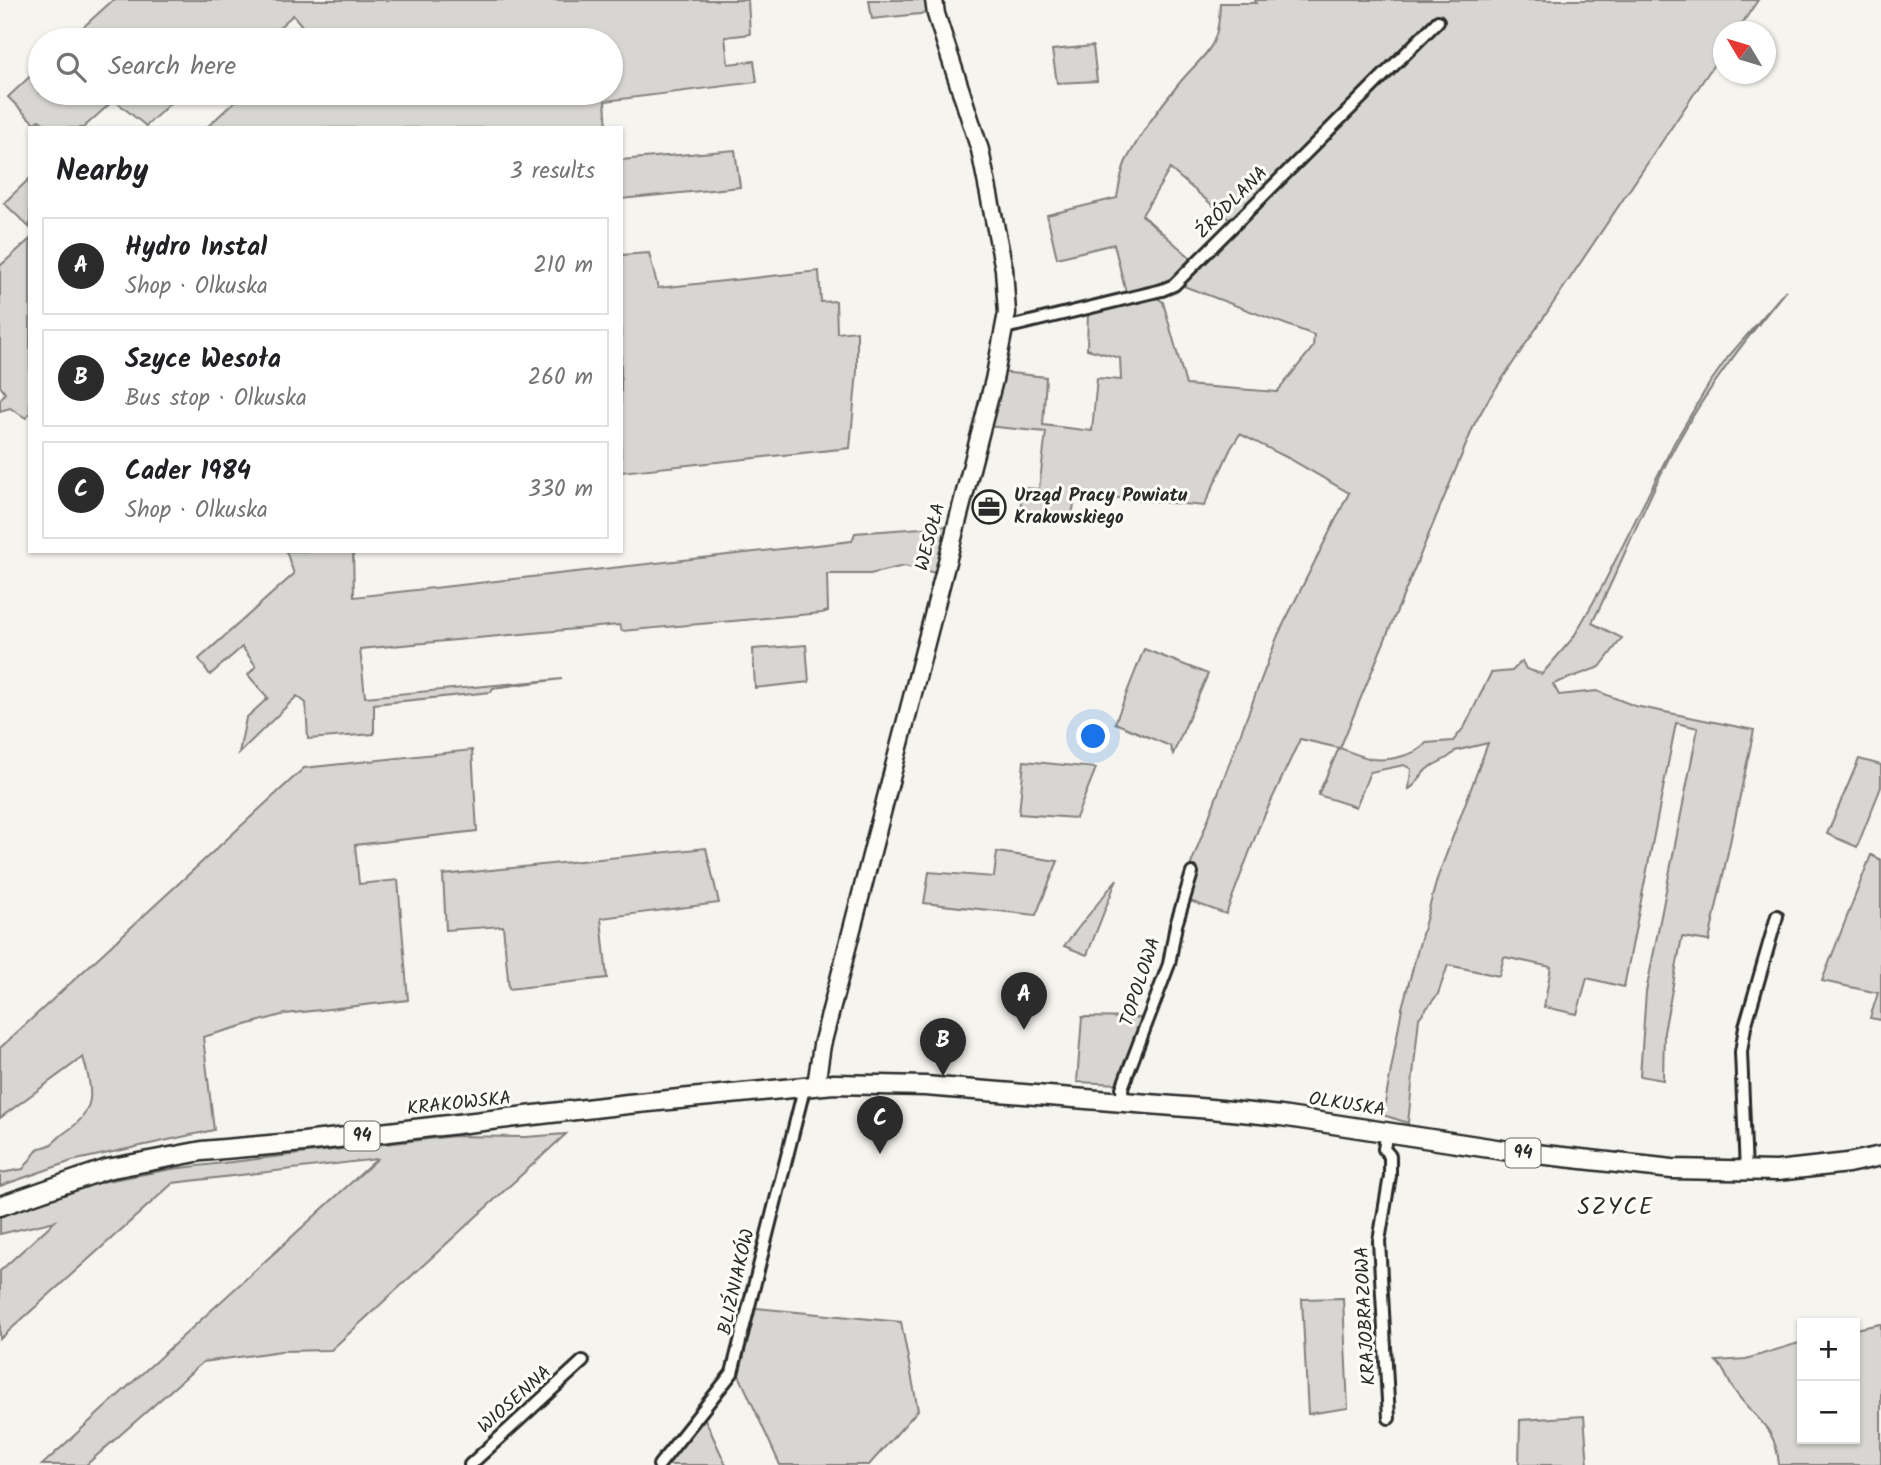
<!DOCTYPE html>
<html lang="en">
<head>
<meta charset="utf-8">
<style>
	:root { --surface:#fff; --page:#f2f2f2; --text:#202124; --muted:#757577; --line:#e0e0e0; --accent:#2b2b2b }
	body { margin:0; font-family:Kalam,sans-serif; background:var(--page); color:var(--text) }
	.controls { position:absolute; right:21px; bottom:21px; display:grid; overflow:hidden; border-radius:0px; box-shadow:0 2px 5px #0004 }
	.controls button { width:63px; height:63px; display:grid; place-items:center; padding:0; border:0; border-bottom:2px solid var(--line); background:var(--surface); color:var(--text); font:35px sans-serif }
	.compass { position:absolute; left:1713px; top:21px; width:63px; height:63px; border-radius:50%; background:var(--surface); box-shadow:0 2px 5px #0004; rotate:308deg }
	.you { position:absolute; left:1094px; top:737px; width:24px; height:24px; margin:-18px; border:5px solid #fff; border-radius:50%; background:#1a73e8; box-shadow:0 0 0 10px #1a73e833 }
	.badge { display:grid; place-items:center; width:46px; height:46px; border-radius:50%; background:var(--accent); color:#fff; font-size:23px; font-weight:700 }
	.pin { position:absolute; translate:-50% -58px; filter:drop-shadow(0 2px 4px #0008) }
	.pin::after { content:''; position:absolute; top:37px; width:24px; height:21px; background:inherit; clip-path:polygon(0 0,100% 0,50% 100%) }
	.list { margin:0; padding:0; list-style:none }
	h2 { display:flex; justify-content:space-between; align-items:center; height:91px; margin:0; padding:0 28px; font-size:30px }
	h2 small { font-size:23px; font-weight:400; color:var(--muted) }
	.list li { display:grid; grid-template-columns:46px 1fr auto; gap:21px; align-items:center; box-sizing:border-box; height:98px; margin:0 14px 14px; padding:0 14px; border:2px solid var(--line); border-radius:0px }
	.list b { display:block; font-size:26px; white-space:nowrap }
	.list p { margin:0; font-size:23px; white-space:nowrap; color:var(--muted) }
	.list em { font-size:23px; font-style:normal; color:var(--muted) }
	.icon { flex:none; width:38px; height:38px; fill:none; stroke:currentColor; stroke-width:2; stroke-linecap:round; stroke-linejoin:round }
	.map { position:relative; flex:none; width:1881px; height:1465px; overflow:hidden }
	.search { position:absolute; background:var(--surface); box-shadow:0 2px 5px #0004; left:28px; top:28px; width:595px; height:77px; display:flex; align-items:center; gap:18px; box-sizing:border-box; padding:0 24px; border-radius:38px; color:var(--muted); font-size:26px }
	.panel { position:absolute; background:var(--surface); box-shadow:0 2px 5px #0004; left:28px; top:126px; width:595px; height:427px; border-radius:0px }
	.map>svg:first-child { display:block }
</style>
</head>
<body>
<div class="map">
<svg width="1881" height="1465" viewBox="0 0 1881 1465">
	<rect width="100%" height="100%" fill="#f5f4ef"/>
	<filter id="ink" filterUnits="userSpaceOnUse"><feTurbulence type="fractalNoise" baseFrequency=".0143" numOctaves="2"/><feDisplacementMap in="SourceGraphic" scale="14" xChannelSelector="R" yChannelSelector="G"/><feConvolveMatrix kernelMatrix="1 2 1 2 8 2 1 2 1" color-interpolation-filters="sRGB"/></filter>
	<g filter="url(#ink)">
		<path fill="#d7d6d2" stroke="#81807e" stroke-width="2" fill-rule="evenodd" d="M 113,0 L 748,0 L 750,34 L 725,37 L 728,64 L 754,61 L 757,82 L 605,101 L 607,128 L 206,128 L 244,93 L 611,93 L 611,40 L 301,40 L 308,33 L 293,15 L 265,40 L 69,40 Z
			M 869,0 L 928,0 L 929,13 L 872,19 Z
			M 1255,0 L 1758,0 L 1737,31 L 1724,32 L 1723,51 L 1488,400 L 1475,423 L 1340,748 C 1350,752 1362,757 1373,759 C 1388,761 1418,755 1426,743 L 1453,741 L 1465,726 L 1491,673 L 1512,671 L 1522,661 L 1526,669 L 1542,674 L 1573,638 L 1603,585 L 1674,443 L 1709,384 L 1728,357 L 1786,290 C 1746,339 1708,387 1677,443 C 1645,501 1622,564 1592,623 L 1622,638 L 1600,667 L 1553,684 L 1559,695 L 1597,691 L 1635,706 L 1754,730 L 1709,941 L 1682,937 L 1664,1032 L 1663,1080 L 1640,1076 L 1646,992 L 1698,728 L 1676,723 L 1624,987 L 1587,978 L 1577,1014 L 1544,1007 L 1551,967 L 1504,957 L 1499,976 L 1448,965 L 1438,994 L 1419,1018 L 1408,1123 L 1383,1115 L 1402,1008 L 1437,879 L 1488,743 L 1455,751 C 1447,762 1433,762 1425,771 C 1419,778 1417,785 1409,789 L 1411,769 L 1404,765 L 1370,772 L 1356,807 L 1318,795 L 1339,748 L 1300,739 L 1259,827 L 1226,914 L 1187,900 L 1182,888 L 1278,635 L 1349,493 L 1290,459 L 1240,434 L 1231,448 L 1204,506 L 1076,494 L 1071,520 L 1020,517 L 1022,488 L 1039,489 L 1046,432 L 987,426 L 1001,372 L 1046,377 L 1043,425 L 1092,431 L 1097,378 L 1121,380 L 1120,358 L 1087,349 L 1088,311 L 1128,301 L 1114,244 L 1057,258 L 1047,215 L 1117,198 C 1119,186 1121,172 1126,161 C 1141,133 1161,105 1181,81 C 1208,50 1219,49 1220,3 L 1256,3 ZM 1170,169 L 1237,226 L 1199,265 L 1142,215 ZM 1181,285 L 1314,335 L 1313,347 L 1277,392 L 1186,385 L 1163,302 L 1156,297 Z
			M 1093,46 L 1097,81 L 1057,83 L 1052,50 Z
			M 40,67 L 40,93 L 181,93 L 146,126 L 114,100 L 83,128 L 50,128 L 39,120 L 34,123 L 8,97 Z
			M 735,150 L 740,187 L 621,199 L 621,160 Z
			M 30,178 L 30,228 L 4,203 Z
			M 30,239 L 30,413 L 26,418 L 10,408 L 0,411 L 0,400 L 5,393 L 0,386 L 0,266 Z
			M 649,253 L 658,288 L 819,271 L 821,302 L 836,301 L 837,333 L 857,331 L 857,371 L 850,448 L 621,472 L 621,255 Z
			M 948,526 L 936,573 L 904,566 L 870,574 L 827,574 L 828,611 L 822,613 L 622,631 L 619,625 L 360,649 L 365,697 L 562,679 L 493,688 L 491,692 L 374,704 L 374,734 L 308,739 L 306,703 L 297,696 L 239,753 L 246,718 L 268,698 L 248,675 L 256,666 L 242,647 L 210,675 L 199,659 L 294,574 L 286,551 L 353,551 L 354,597 L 852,541 L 855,533 Z
			M 806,645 L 809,682 L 755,688 L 753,649 Z
			M 1144,649 L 1208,674 L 1173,754 L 1170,746 L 1115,723 Z
			M 472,750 L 477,831 L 355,845 L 359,884 L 398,880 L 408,1000 L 285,1014 L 203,1037 L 214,1130 L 72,1161 L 0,1186 L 0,1173 L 23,1169 L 39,1148 C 57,1145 54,1139 67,1131 C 97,1111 93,1089 83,1057 L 0,1118 L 0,1048 L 304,768 Z
			M 1859,759 L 1881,765 L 1881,787 L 1857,847 L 1827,834 Z
			M 1024,761 L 1096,768 L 1076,818 L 1019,814 Z
			M 706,848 L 719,903 L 601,918 L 607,978 L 509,989 L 503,926 L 446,930 L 443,875 Z
			M 997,852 L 1058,861 L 1036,915 L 924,903 L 929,872 L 994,877 Z
			M 1871,855 L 1881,860 L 1881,1020 L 1870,1018 L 1878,993 L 1822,981 Z
			M 1117,879 L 1087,955 L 1064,946 Z
			M 1082,1017 L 1145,1018 L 1120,1084 L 1077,1082 Z
			M 566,1134 L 331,1350 L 281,1351 L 203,1362 L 86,1465 L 42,1465 L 377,1159 L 173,1183 L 0,1339 L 0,1271 L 55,1221 L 0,1234 L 0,1215 L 96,1183 L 172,1169 L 454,1136 L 526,1137 Z
			M 1343,1298 L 1348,1408 L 1308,1414 L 1302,1299 Z
			M 756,1308 L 901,1322 L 918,1410 L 869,1465 L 780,1465 L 739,1375 Z
			M 1881,1324 L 1881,1465 L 1779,1465 C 1776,1424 1754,1420 1734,1390 C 1727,1380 1725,1369 1716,1361 L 1746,1359 L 1802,1342 L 1802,1439 L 1855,1439 L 1855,1329 Z
			M 1584,1416 L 1588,1465 L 1519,1465 L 1520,1420 Z
			M 704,1417 L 726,1465 L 667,1465 Z"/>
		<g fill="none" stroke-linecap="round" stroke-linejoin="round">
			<defs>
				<path id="street" d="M 1005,328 L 1162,290 L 1174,285 L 1438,21
					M 1123,1102 L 1122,1088 L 1169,964 L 1176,925 L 1192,873
					M 1387,1132 L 1384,1149 L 1390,1156 L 1390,1176 L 1379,1241 L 1389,1418
					M 1746,1172 L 1741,1052 L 1745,1027 L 1777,916
					M 470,1465 L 583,1361
					M 659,1465 L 732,1373 L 805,1085"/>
				<path id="secondary" d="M 816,1085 L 822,1045 L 994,380 L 1007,313 L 1004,269 L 980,150 L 936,14 L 934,0"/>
				<path id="primary" d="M 0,1206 L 107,1169 L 202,1151 L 304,1142 L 628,1104 L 834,1084 L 925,1086 L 1211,1109 L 1281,1116 L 1509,1151 L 1672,1169 L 1777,1171 L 1848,1163 L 1881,1156"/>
			</defs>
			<use href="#street" stroke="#2b2b2b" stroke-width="16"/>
			<use href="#secondary" stroke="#2b2b2b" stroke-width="21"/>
			<use href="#primary" stroke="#2b2b2b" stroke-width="23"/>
			<use href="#street" stroke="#fdfcf7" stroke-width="10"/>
			<use href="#secondary" stroke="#fdfcf7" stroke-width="16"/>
			<use href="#primary" stroke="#fdfcf7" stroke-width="18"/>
		</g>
	</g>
	<defs>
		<symbol id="office-ring" viewBox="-11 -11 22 22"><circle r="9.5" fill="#fdfcf7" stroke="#2b2b2b" stroke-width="1.5"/><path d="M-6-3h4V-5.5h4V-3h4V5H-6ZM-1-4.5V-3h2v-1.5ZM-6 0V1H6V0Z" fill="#2b2b2b"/></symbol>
	</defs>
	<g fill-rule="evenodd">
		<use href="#office-ring" x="970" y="488" width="38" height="38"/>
	</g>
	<g text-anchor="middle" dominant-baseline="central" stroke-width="6" stroke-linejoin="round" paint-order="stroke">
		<g fill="#fdfcf7" stroke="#6a6a68" stroke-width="2">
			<rect x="344.5" y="1121.5" width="35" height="29" rx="5"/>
			<rect x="1505.5" y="1138.5" width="35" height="29" rx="5"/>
		</g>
		<g font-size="18" font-weight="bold" fill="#2b2b2b">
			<text x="362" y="1136">94</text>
			<text x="1523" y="1153">94</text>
		</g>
		<g font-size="19" fill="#2b2b2b" stroke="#fdfcf7">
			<text transform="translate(1232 203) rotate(-45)">ŹRÓDLANA</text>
			<text transform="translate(931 537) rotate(-75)">WESOŁA</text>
			<text transform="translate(1141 982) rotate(-72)">TOPOLOWA</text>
			<text transform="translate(459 1104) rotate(-6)">KRAKOWSKA</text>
			<text transform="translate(1347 1105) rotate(9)">OLKUSKA</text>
			<text transform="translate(737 1282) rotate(-77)">BLIŹNIAKÓW</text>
			<text transform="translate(1366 1316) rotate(-93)">KRAJOBRAZOWA</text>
			<text transform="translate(515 1400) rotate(-42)">WIOSENNA</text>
		</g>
		<g font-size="19" font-weight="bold" fill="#2b2b2b" stroke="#fdfcf7" text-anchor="start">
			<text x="1014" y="496">Urząd Pracy Powiatu<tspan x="1014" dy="22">Krakowskiego</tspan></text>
		</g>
		<g font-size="23" letter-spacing="2" fill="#2b2b2b" stroke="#fdfcf7">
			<text x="1616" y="1208">SZYCE</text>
		</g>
	</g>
</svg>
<div class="controls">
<button>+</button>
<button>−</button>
</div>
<svg class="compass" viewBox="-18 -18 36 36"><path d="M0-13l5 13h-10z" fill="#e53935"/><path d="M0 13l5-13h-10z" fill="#757577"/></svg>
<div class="you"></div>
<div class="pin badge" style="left:1024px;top:1030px">A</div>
<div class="pin badge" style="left:943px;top:1076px">B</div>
<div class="pin badge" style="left:880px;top:1154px">C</div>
<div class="search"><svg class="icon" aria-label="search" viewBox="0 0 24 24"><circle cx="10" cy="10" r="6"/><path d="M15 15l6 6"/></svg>Search here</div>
<section class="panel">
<h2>Nearby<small>3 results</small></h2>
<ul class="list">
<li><span class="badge">A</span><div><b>Hydro Instal</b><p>Shop · Olkuska</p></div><em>210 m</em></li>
<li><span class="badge">B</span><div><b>Szyce Wesoła</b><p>Bus stop · Olkuska</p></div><em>260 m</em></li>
<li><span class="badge">C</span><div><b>Cader 1984</b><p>Shop · Olkuska</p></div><em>330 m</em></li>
</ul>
</section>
</div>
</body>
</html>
